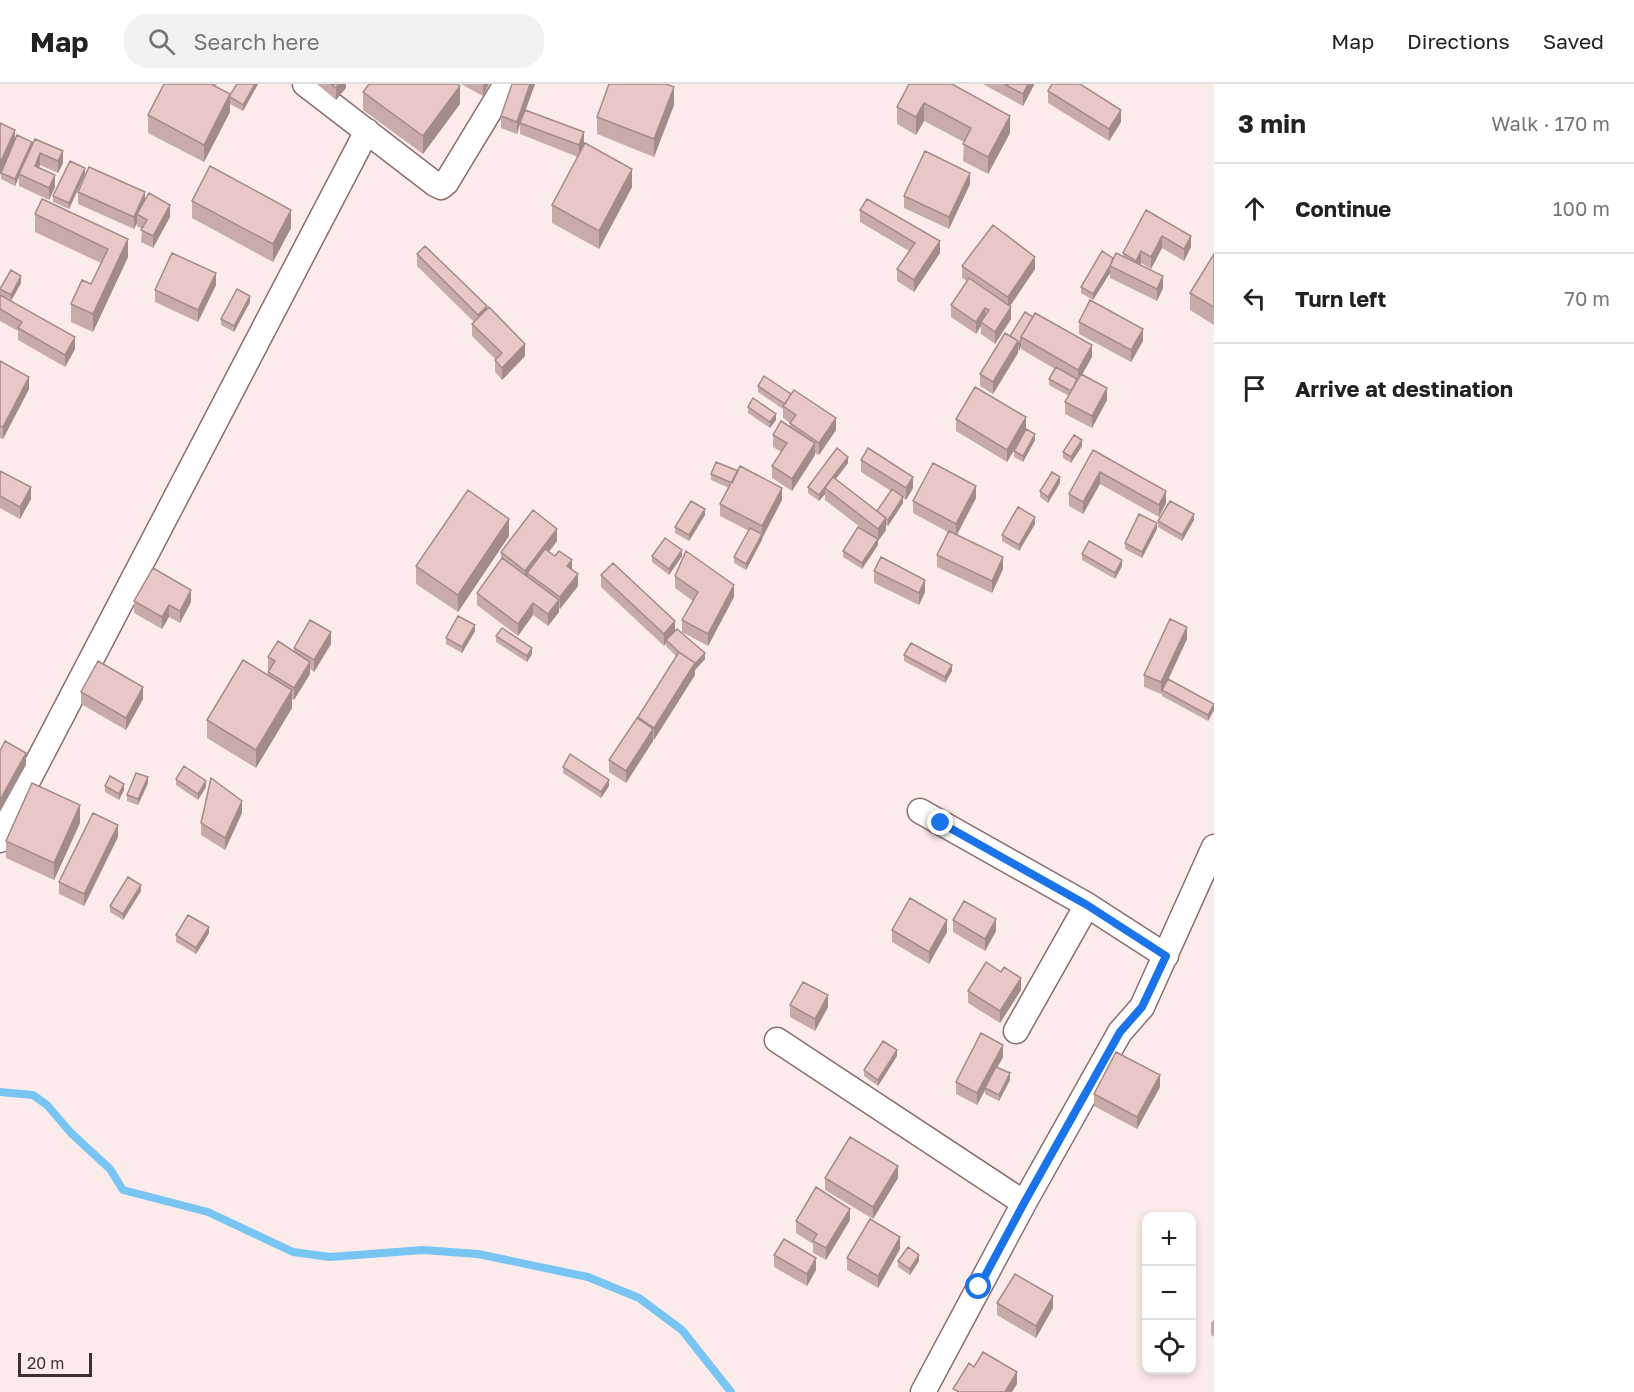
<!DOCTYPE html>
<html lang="en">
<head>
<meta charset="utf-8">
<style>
	:root { --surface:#fff; --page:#f2f2f2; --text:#222; --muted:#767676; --line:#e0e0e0 }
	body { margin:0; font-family:"Golos Text",sans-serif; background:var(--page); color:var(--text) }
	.controls { position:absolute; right:18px; bottom:18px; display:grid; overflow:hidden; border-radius:12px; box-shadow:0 3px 9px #0003 }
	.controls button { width:54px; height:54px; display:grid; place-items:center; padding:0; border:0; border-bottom:2px solid var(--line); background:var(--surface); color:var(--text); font:30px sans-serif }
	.scale { position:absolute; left:18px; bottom:15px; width:74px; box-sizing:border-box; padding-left:6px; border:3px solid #3e302f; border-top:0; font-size:16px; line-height:21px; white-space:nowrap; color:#3e302f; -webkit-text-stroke:4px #fbeceb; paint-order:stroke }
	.stop { position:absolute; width:18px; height:18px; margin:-14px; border:4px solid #1a73e8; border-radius:50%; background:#fff }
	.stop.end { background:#1a73e8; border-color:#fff; box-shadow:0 2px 6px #0008 }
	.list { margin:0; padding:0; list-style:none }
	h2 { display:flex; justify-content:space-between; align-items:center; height:78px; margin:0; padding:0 24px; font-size:26px }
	h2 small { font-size:20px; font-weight:400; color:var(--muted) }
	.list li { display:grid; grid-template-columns:39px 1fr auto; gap:18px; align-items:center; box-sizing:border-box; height:90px; padding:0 24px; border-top:2px solid var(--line) }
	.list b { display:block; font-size:22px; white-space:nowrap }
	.list em { font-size:20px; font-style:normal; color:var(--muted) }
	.icon { flex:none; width:33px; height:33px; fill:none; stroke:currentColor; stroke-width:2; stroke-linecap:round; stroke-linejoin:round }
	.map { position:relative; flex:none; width:1214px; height:1308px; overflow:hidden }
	header { display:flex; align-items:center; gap:36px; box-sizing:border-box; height:84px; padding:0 30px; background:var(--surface); border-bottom:2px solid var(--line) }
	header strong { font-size:28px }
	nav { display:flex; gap:33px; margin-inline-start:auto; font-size:21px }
	.search { width:420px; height:54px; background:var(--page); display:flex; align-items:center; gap:15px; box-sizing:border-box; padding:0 21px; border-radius:24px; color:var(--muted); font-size:22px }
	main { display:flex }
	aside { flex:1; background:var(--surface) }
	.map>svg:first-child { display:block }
</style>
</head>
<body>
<header>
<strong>Map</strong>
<div class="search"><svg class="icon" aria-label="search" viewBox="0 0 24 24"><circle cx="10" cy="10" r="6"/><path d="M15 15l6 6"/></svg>Search here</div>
<nav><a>Map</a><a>Directions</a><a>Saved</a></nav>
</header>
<main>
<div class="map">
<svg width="1214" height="1308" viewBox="0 0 1214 1308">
	<rect width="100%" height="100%" fill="#fbeceb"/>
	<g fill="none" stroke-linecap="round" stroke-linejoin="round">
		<path stroke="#78c4f3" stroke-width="8" d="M 0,1008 L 33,1011 L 47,1021 L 71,1049 L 110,1085 L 123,1106 L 208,1128 L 293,1168 L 330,1173 L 423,1166 L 478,1170 L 588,1193 L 639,1214 L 682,1246 L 731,1308"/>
		<defs>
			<path id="minor" d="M 305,0 L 435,100 L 441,103 L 446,99 L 506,0
				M 920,727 L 1087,821 L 1166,872
				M 0,756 L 9,733 L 367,47
				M 1016,947 L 1087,821
				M 777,956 L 1024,1119
				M 923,1308 L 1024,1119 L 1120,948 L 1142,923 L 1214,763"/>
		</defs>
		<use href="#minor" stroke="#8c6d6b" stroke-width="27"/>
		<use href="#minor" stroke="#fff" stroke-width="24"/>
	</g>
	<path fill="#c8aba9" d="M 164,0 L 217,0 L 215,3 L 230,10 L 258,0 L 243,27 L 230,20 L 230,28 L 204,78 L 148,49 L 148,31 Z
		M 317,0 L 346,0 L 346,4 L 336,16 Z
		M 461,0 L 489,0 L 483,12 Z
		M 535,0 L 525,26 L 584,60 L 582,64 L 632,103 L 599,165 L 552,139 L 552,121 L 578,73 L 520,50 L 520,41 L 517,50 L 501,44 L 501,32 Z
		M 909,0 L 1010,49 L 988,90 L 963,77 L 964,58 L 924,37 L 916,51 L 897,40 L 897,23 Z
		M 983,0 L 1034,0 L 1034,1 L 1023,22 Z
		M 1048,7 L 1121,38 L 1109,57 L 1048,19 Z
		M 363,8 L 460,20 L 423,70 L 363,26 Z
		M 674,21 L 654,73 L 597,50 L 597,33 Z
		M 15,56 L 32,62 L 63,79 L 58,89 L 40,81 L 39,84 L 55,103 L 49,116 L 19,102 L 19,92 L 15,102 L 1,95 L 1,89 Z
		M 85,90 L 69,125 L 53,118 L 53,112 Z
		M 970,100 L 949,145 L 904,124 L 904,112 Z
		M 78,108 L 145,115 L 170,133 L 153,164 L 141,158 L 142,145 L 137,142 L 137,139 L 134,145 L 78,120 Z
		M 192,117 L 291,144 L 273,178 L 192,134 Z
		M 860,126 L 940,169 L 914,208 L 897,197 L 897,185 L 909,167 L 860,138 Z
		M 1146,126 L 1191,163 L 1184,177 L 1162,164 L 1151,185 L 1141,179 L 1140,181 L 1163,204 L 1157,217 L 1110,194 L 1110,189 L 1093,216 L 1081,209 L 1081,203 L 1113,174 L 1123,173 L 1123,169 Z
		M 35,130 L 128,173 L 93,248 L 71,238 L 71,220 L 91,200 L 101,179 L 35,148 Z
		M 417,170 L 487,225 L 525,272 L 502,296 L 495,288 L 495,275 L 472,252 L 472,240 L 474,238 L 417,182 Z
		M 1214,170 L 1214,241 L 1190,226 L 1190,209 Z
		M 962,182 L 1035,185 L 1010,222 L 1011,235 L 995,260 L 981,250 L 981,242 L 976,250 L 951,233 L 951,221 L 967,197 L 962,194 Z
		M 21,199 L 11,217 L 75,265 L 65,283 L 18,256 L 18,247 L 0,237 L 0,205 Z
		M 216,201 L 198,238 L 155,218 L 155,206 Z
		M 250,218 L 234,248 L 221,241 L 221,235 Z
		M 1025,228 L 1092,273 L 1082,290 L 1107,316 L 1092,344 L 1065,330 L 1065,318 L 1069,312 L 1049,301 L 1049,295 L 1055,285 L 1021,265 L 1021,262 L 1019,267 L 1018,266 L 1018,269 L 993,310 L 980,302 L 980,290 L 1010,252 Z
		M 1079,238 L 1143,257 L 1131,278 L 1079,250 Z
		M 0,277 L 29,305 L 3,355 L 0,354 Z
		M 758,302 L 836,346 L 819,371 L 815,369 L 815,371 L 792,407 L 772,394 L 772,382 L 781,368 L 773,363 L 773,351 L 790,343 L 790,339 L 783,334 L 783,325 L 758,308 Z
		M 748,323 L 776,336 L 770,344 L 748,329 Z
		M 956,335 L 1026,345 L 1035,356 L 1023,378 L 1014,373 L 1014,367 L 1023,351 L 1007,378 L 956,347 Z
		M 1082,362 L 1071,379 L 1063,374 L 1063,368 Z
		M 1093,366 L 1166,419 L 1159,433 L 1100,400 L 1083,430 L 1069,422 L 1069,410 Z
		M 861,376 L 913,404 L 906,416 L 903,414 L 903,419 L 888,442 L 886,441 L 886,446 L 878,457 L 878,461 L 862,485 L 843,473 L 843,467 L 864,446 L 825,416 L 825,410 L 819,417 L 808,409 L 808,403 L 848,379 L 836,395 L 877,427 L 891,407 L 861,388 Z
		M 0,387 L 31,415 L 20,435 L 0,424 Z
		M 738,387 L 782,416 L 746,486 L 734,479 L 734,473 L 749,447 L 720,432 L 720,420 L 729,404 L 711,396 L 711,390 Z
		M 1060,399 L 1048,419 L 1040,413 L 1040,407 Z
		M 976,414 L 957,451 L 1003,485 L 992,509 L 937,483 L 937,471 L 948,448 L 913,429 L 913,417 Z
		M 705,431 L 689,457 L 675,449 L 675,443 Z
		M 1194,436 L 1182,457 L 1158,443 L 1158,437 Z
		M 1035,440 L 1019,467 L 1002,457 L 1002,451 Z
		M 1157,445 L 1142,474 L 1125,465 L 1125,459 Z
		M 509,452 L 458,528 L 416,500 L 416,482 Z
		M 557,457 L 549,468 L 572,485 L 578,502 L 560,525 L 559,524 L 559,528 L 548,542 L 533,531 L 518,552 L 477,521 L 477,509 L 501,475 L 501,468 Z
		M 1082,470 L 1122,482 L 1115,495 L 1082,476 Z
		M 652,472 L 682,472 L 669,491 L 652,478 Z
		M 874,487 L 925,508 L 919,521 L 874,499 Z
		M 601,491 L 675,546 L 705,575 L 695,586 L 695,591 L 654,656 L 653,655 L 653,657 L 626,699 L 609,688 L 609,676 L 638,635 L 638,633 L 676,572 L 666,562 L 666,559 L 664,562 L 601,503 Z
		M 675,492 L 734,513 L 708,562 L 682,548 L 682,536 L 693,517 L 675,504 Z
		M 134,517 L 191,518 L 180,539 L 169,533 L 162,545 L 134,529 Z
		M 475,547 L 462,569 L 446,560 L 446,554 Z
		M 496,552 L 532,570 L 527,578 L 496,558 Z
		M 1187,555 L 1168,595 L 1214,626 L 1208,637 L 1162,612 L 1162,609 L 1161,610 L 1144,603 L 1144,591 Z
		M 331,560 L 314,588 L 310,585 L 310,590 L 294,616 L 292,615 L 292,624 L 256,684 L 207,654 L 207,636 L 268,591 L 268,588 L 269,586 L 268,585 L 268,573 L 294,567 L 294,564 Z
		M 904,571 L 952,587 L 945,599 L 904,577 Z
		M 81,608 L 143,615 L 126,646 L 81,620 Z
		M 563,683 L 609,702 L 601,714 L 563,689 Z
		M 176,695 L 206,703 L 198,716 L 176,701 Z
		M 148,699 L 138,721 L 127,717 L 127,711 Z
		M 105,702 L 124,706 L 119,716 L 105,708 Z
		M 242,729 L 225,766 L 201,751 L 201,739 Z
		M 80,739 L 54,796 L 6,774 L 6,757 Z
		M 118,753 L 84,822 L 59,810 L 59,798 Z
		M 141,807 L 123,836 L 110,828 L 110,822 Z
		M 953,836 L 996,847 L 985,867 L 953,848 Z
		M 892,846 L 947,848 L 929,880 L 892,858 Z
		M 209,849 L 196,870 L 176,858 L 176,851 Z
		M 1021,906 L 1000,939 L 968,919 L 968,907 Z
		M 790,921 L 828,923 L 815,947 L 790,933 Z
		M 897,972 L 878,1002 L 864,992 L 864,986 Z
		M 1003,973 L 997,983 L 1010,996 L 999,1017 L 985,1010 L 985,1005 L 977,1021 L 956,1010 L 956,998 Z
		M 1160,1003 L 1137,1045 L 1094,1022 L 1094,1010 Z
		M 825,1094 L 898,1094 L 873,1135 L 825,1106 Z
		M 850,1136 L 826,1176 L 813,1169 L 813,1160 L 796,1149 L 796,1137 Z
		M 900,1165 L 878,1204 L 847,1186 L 847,1174 Z
		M 774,1171 L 816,1186 L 807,1202 L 774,1183 Z
		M 898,1177 L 919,1177 L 910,1191 L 898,1183 Z
		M 997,1219 L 1053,1224 L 1036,1254 L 997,1231 Z
		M 1214,1235 L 1214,1253 L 1211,1251 L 1211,1239 Z"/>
	<path fill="#a38b89" d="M 255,0 L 258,0 L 243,27 L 243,21 Z
		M 339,0 L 346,0 L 346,4 L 336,16 L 336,4 Z
		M 483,0 L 489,0 L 483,12 Z
		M 530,0 L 535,0 L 521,39 L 520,39 L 517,50 L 517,38 Z
		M 1028,0 L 1034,0 L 1034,1 L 1023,22 L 1023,10 Z
		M 460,2 L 460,20 L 423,70 L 423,52 Z
		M 674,3 L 674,21 L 654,73 L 654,55 Z
		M 230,10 L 230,28 L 204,78 L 204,61 Z
		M 924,19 L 924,37 L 916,51 L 916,33 Z
		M 1121,26 L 1121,38 L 1109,57 L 1109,45 Z
		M 1010,32 L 1010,49 L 988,90 L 988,73 Z
		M 15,46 L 15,58 L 0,91 L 0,79 Z
		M 584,48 L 584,60 L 579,73 L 579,61 Z
		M 32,58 L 32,64 L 15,102 L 15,95 Z
		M 63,67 L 63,79 L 58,89 L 58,77 Z
		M 40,69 L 40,81 L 35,94 L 35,82 Z
		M 85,84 L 85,90 L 69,125 L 69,119 Z
		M 632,85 L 632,103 L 599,165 L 599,147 Z
		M 970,89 L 970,100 L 949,145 L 949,133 Z
		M 55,91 L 55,103 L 49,116 L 49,104 Z
		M 145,108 L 145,120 L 137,130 L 137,139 L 134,145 L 134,133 Z
		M 170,121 L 170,133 L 153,164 L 153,152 Z
		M 291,126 L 291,144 L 273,178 L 273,160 Z
		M 1162,152 L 1162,164 L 1151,185 L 1151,173 Z
		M 1191,152 L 1191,163 L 1184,177 L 1184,165 Z
		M 128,155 L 128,173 L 93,248 L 93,230 Z
		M 940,157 L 940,169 L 914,208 L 914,196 Z
		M 1141,167 L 1141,179 L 1136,189 L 1136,177 Z
		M 1035,173 L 1035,185 L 1008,225 L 1008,213 Z
		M 1110,183 L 1110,189 L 1093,216 L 1093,210 Z
		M 216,189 L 216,201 L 198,238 L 198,226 Z
		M 21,192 L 21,199 L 11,217 L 11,211 Z
		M 1163,192 L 1163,204 L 1157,217 L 1157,205 Z
		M 250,212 L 250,218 L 234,248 L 234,242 Z
		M 487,222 L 487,234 L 478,243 L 478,231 Z
		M 1011,223 L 1011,235 L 995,260 L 995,248 Z
		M 985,224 L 985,236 L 981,238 L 981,242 L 976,250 L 976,238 Z
		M 1143,245 L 1143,257 L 1131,278 L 1131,266 Z
		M 75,253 L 75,265 L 65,283 L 65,271 Z
		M 1021,256 L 1021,262 L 1019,267 L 1019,261 Z
		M 1018,257 L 1018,269 L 993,310 L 993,298 Z
		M 525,260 L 525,272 L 502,296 L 502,284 Z
		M 1092,261 L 1092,273 L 1078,298 L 1078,286 Z
		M 29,293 L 29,305 L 3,355 L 3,343 Z
		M 1107,304 L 1107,316 L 1092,344 L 1092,332 Z
		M 776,330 L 776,336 L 770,344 L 770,338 Z
		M 1026,333 L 1026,345 L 1007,378 L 1007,366 Z
		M 836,334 L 836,346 L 819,371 L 819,359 Z
		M 1035,350 L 1035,356 L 1023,378 L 1023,372 Z
		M 1082,356 L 1082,362 L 1071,379 L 1071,373 Z
		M 815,359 L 815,371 L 792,407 L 792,395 Z
		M 848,373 L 848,379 L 827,406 L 825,404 L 825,410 L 819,417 L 819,411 Z
		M 1100,388 L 1100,400 L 1083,430 L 1083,418 Z
		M 913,393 L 913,404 L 906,416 L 906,404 Z
		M 1060,393 L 1060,399 L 1048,419 L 1048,413 Z
		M 976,402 L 976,414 L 956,452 L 956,440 Z
		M 31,403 L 31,415 L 20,435 L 20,423 Z
		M 782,404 L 782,416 L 762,454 L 762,442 Z
		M 1166,407 L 1166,419 L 1159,433 L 1159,421 Z
		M 903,413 L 903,419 L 888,442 L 888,436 Z
		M 705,425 L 705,431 L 689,457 L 689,451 Z
		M 1194,430 L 1194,436 L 1182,457 L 1182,451 Z
		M 1035,433 L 1035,440 L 1019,467 L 1019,461 Z
		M 886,434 L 886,446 L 878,457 L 878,445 Z
		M 509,435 L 509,452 L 458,528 L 458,511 Z
		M 1157,439 L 1157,445 L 1142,474 L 1142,468 Z
		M 557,445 L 557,457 L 531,491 L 527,489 L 527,496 L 525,498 L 525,487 Z
		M 762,450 L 762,456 L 746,486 L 746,480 Z
		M 878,455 L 878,461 L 862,485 L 862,479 Z
		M 682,466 L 682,472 L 669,491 L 669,485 Z
		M 1003,473 L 1003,485 L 992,509 L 992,497 Z
		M 572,476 L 572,488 L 567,482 Z
		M 1122,476 L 1122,482 L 1115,495 L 1115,489 Z
		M 578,490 L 578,502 L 560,525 L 560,513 Z
		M 925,496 L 925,508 L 919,521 L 919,509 Z
		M 734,501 L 734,513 L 708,562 L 708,550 Z
		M 191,506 L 191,518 L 180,539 L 180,527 Z
		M 559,516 L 559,528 L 548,542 L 548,530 Z
		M 533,519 L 533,531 L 518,552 L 518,540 Z
		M 169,521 L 169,533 L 162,545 L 162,533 Z
		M 675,537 L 675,549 L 666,556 L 666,559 L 664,562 L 664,550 Z
		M 475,541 L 475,547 L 462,569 L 462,563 Z
		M 1187,543 L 1187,555 L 1163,607 L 1162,606 L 1161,610 L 1161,598 Z
		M 331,548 L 331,560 L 314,588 L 314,576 Z
		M 532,564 L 532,570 L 527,578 L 527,572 Z
		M 705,569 L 705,575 L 695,586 L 695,591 L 654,656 L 654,644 L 695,579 Z
		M 310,578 L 310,590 L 294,616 L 294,604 Z
		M 952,581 L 952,587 L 945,599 L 945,593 Z
		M 143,603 L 143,615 L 126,646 L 126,634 Z
		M 292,606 L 292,624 L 256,684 L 256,666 Z
		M 1214,620 L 1214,626 L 1208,637 L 1208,631 Z
		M 653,645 L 653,657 L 626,699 L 626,687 Z
		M 26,669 L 26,681 L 0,728 L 0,716 Z
		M 148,693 L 148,699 L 138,721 L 138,715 Z
		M 609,696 L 609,702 L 601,714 L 601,708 Z
		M 206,697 L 206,703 L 198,716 L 198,710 Z
		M 124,700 L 124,706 L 119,716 L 119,710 Z
		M 242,717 L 242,729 L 225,766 L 225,754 Z
		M 80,721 L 80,739 L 54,796 L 54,779 Z
		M 118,741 L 118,753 L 84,822 L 84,810 Z
		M 141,801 L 141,807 L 123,836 L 123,830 Z
		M 996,835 L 996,847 L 985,867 L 985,855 Z
		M 947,836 L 947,848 L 929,880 L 929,868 Z
		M 209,843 L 209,849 L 196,870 L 196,864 Z
		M 1021,894 L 1021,906 L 1000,939 L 1000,927 Z
		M 828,911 L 828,923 L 815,947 L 815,935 Z
		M 1003,961 L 1003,973 L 977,1021 L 977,1009 Z
		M 897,966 L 897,972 L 878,1002 L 878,996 Z
		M 1010,989 L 1010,996 L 999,1017 L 999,1011 Z
		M 1160,991 L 1160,1003 L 1137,1045 L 1137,1033 Z
		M 898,1082 L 898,1094 L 873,1135 L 873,1123 Z
		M 850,1125 L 850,1136 L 826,1176 L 826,1164 Z
		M 900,1153 L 900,1165 L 878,1204 L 878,1192 Z
		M 919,1171 L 919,1177 L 910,1191 L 910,1185 Z
		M 816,1174 L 816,1186 L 807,1202 L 807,1190 Z
		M 1053,1212 L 1053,1224 L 1036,1254 L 1036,1242 Z
		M 1017,1288 L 1017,1300 L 1012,1308 L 1005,1308 Z"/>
	<path fill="#e9c7c4" stroke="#a38b89" stroke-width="1.5" d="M 164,0 L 211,0 L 230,10 L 204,61 L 148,31 Z
		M 237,0 L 255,0 L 243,21 L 230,13 L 230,11 Z
		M 331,0 L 339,0 L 336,4 Z
		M 369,0 L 457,0 L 460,2 L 423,52 L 363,8 Z
		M 512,0 L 530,0 L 517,38 L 501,32 Z
		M 609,0 L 666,0 L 674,3 L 654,55 L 597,33 Z
		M 909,0 L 952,0 L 1010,32 L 988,73 L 963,60 L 971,44 L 924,19 L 916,33 L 897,23 Z
		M 1004,0 L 1028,0 L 1023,10 Z
		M 1052,0 L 1080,0 L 1121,26 L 1109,45 L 1048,7 Z
		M 525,26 L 584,48 L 579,61 L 520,39 Z
		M 0,39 L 15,46 L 0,79 Z
		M 17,51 L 32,58 L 15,95 L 1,89 Z
		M 35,55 L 63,67 L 58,77 L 40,69 L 35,82 L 55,91 L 49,104 L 19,90 Z
		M 585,59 L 632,85 L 599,147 L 552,121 Z
		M 925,67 L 970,89 L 949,133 L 904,112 Z
		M 70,77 L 85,84 L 69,119 L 53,112 Z
		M 210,82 L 291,126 L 273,160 L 192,117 Z
		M 89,83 L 145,108 L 134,133 L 78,108 Z
		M 149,109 L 170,121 L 153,152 L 141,146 L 147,136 L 137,130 Z
		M 42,115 L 128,155 L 93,230 L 71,220 L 82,196 L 91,200 L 108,165 L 35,130 Z
		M 867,115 L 940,157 L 914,196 L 897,185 L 915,159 L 860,126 Z
		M 1146,126 L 1191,152 L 1184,165 L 1162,152 L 1151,173 L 1141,167 L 1136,177 L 1123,169 Z
		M 993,141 L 1035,173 L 1008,213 L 962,182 Z
		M 425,162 L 487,222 L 478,231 L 417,170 Z
		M 1102,167 L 1113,174 L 1110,182 L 1093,210 L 1081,203 Z
		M 172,169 L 216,189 L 198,226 L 155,206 Z
		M 1116,169 L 1163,192 L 1157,205 L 1110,182 Z
		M 1214,170 L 1214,223 L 1190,209 Z
		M 11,186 L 21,192 L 11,211 L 0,205 Z
		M 969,194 L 1011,223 L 995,248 L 981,238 L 989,226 L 985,224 L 976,238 L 951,221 Z
		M 237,205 L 250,212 L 234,242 L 221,235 Z
		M 0,211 L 75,253 L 65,271 L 18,244 L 22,238 L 0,225 Z
		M 1090,216 L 1143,245 L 1131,266 L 1079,238 Z
		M 489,223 L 525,260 L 502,284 L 495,276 L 502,269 L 472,240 Z
		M 1025,228 L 1033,233 L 1021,253 L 1021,256 L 1019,261 L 1018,257 L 1010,252 Z
		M 1035,229 L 1092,261 L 1078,286 L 1021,253 Z
		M 1005,249 L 1018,257 L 993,298 L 980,290 Z
		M 0,277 L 29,293 L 3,343 L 0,342 Z
		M 1056,283 L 1077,295 L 1071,307 L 1049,295 Z
		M 1081,290 L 1107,304 L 1092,332 L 1065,318 Z
		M 764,292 L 791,310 L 785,320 L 758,302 Z
		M 975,303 L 1026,333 L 1007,366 L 956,335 Z
		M 794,306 L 836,334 L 819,359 L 790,339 L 796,331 L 783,322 Z
		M 753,314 L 776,330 L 770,338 L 748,323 Z
		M 781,337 L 815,359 L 792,395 L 772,382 L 787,359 L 773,351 Z
		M 1026,345 L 1035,350 L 1023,372 L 1014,367 Z
		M 1074,351 L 1082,356 L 1071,373 L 1063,368 Z
		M 837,364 L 848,373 L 819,411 L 808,403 Z
		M 868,364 L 913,393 L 906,404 L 861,376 Z
		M 1093,366 L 1166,407 L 1159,421 L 1100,388 L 1083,418 L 1069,410 Z
		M 716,378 L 738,387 L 732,399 L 711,390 Z
		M 933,379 L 976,402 L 956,440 L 913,417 Z
		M 740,382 L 782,404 L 762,442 L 720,420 Z
		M 0,387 L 31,403 L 20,423 L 0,412 Z
		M 1052,388 L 1060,393 L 1048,413 L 1040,407 Z
		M 833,393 L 886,434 L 878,445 L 825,404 Z
		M 892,405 L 903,413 L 888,436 L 877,427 Z
		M 468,406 L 509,435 L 458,511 L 416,482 Z
		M 691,417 L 705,425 L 689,451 L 675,443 Z
		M 1170,417 L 1194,430 L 1182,451 L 1158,437 Z
		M 1018,423 L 1035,433 L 1019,461 L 1002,451 Z
		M 533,426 L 557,445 L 525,487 L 501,468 Z
		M 1139,430 L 1157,439 L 1142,468 L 1125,459 Z
		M 858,443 L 878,455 L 862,479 L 843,467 Z
		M 750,444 L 762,450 L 746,480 L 734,473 Z
		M 949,447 L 1003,473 L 992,497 L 937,471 Z
		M 665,454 L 682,466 L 669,485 L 652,472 Z
		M 1089,457 L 1122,476 L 1115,489 L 1082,470 Z
		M 545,465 L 555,472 L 559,467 L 572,476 L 567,482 L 578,490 L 560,513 L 527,489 Z
		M 686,467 L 734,501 L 708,550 L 682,536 L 698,508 L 675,492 Z
		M 881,473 L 925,496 L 919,509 L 874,487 Z
		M 502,474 L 559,516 L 548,530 L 533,519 L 518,540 L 477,509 Z
		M 613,479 L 675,537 L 664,550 L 601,491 Z
		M 153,484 L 191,506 L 180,527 L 169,521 L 162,533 L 134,517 Z
		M 458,532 L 475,541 L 462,563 L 446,554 Z
		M 1170,535 L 1187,543 L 1161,598 L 1144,591 Z
		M 310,536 L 331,548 L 314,576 L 294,564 Z
		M 502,544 L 532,564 L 527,572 L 496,552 Z
		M 677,545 L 705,569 L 695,580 L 695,579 L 680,569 L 666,556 Z
		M 278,557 L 310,578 L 294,604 L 268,588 L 275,577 L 268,573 Z
		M 911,559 L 952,581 L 945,593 L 904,571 Z
		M 679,568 L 695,579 L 654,644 L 638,633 Z
		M 243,576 L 292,606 L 256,666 L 207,636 Z
		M 98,577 L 143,603 L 126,634 L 81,608 Z
		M 1168,595 L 1214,620 L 1208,631 L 1162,606 Z
		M 637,634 L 653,645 L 626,687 L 609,676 Z
		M 5,657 L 26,669 L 0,716 L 0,667 Z
		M 570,670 L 609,696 L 601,708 L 563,683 Z
		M 184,682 L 206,697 L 198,710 L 176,695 Z
		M 136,689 L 148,693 L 138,715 L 127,711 Z
		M 110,692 L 124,700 L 119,710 L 105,702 Z
		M 211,694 L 242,717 L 225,754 L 201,739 Z
		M 32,699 L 80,721 L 54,779 L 6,757 Z
		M 93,729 L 118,741 L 84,810 L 59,798 Z
		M 128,793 L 141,801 L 123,830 L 110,822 Z
		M 910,814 L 947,836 L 929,868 L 892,846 Z
		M 964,817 L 996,835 L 985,855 L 953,836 Z
		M 188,831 L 209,843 L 196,864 L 176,851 Z
		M 986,878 L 1001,888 L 1004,883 L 1021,894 L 1000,927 L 968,907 Z
		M 803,898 L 828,911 L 815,935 L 790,921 Z
		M 981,949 L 1003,961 L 977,1009 L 956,998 Z
		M 883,957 L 897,966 L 878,996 L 864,986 Z
		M 1116,968 L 1160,991 L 1137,1033 L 1094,1010 Z
		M 996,983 L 1010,989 L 999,1011 L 985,1004 Z
		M 850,1053 L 898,1082 L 873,1123 L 825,1094 Z
		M 816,1103 L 850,1125 L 826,1164 L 813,1157 L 817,1150 L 796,1137 Z
		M 870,1135 L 900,1153 L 878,1192 L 847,1174 Z
		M 784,1155 L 816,1174 L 807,1190 L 774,1171 Z
		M 908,1163 L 919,1171 L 910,1185 L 898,1177 Z
		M 1015,1190 L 1053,1212 L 1036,1242 L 997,1219 Z
		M 983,1268 L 1017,1288 L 1005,1308 L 959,1308 L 953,1305 L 969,1279 L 974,1283 Z"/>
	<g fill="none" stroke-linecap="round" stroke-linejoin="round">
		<path stroke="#1a73e8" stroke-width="8" d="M 941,739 L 1087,821 L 1166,872 L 1142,923 L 1120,948 L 1024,1119 L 979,1203"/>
	</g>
</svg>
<div class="controls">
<button>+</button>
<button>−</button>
<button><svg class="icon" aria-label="locate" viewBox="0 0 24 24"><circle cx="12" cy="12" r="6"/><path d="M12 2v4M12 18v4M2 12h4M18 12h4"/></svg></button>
</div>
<div class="scale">20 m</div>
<div class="stop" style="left:979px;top:1203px"></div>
<div class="stop end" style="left:941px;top:739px"></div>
</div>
<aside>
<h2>3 min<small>Walk · 170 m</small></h2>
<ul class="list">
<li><svg class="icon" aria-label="ahead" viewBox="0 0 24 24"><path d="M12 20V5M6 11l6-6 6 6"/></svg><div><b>Continue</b></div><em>100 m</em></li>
<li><svg class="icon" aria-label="left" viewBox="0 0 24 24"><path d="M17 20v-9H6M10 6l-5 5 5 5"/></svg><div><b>Turn left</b></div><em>70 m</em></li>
<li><svg class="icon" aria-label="arrive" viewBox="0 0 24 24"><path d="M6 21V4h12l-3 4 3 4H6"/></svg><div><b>Arrive at destination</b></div></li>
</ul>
</aside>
</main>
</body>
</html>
